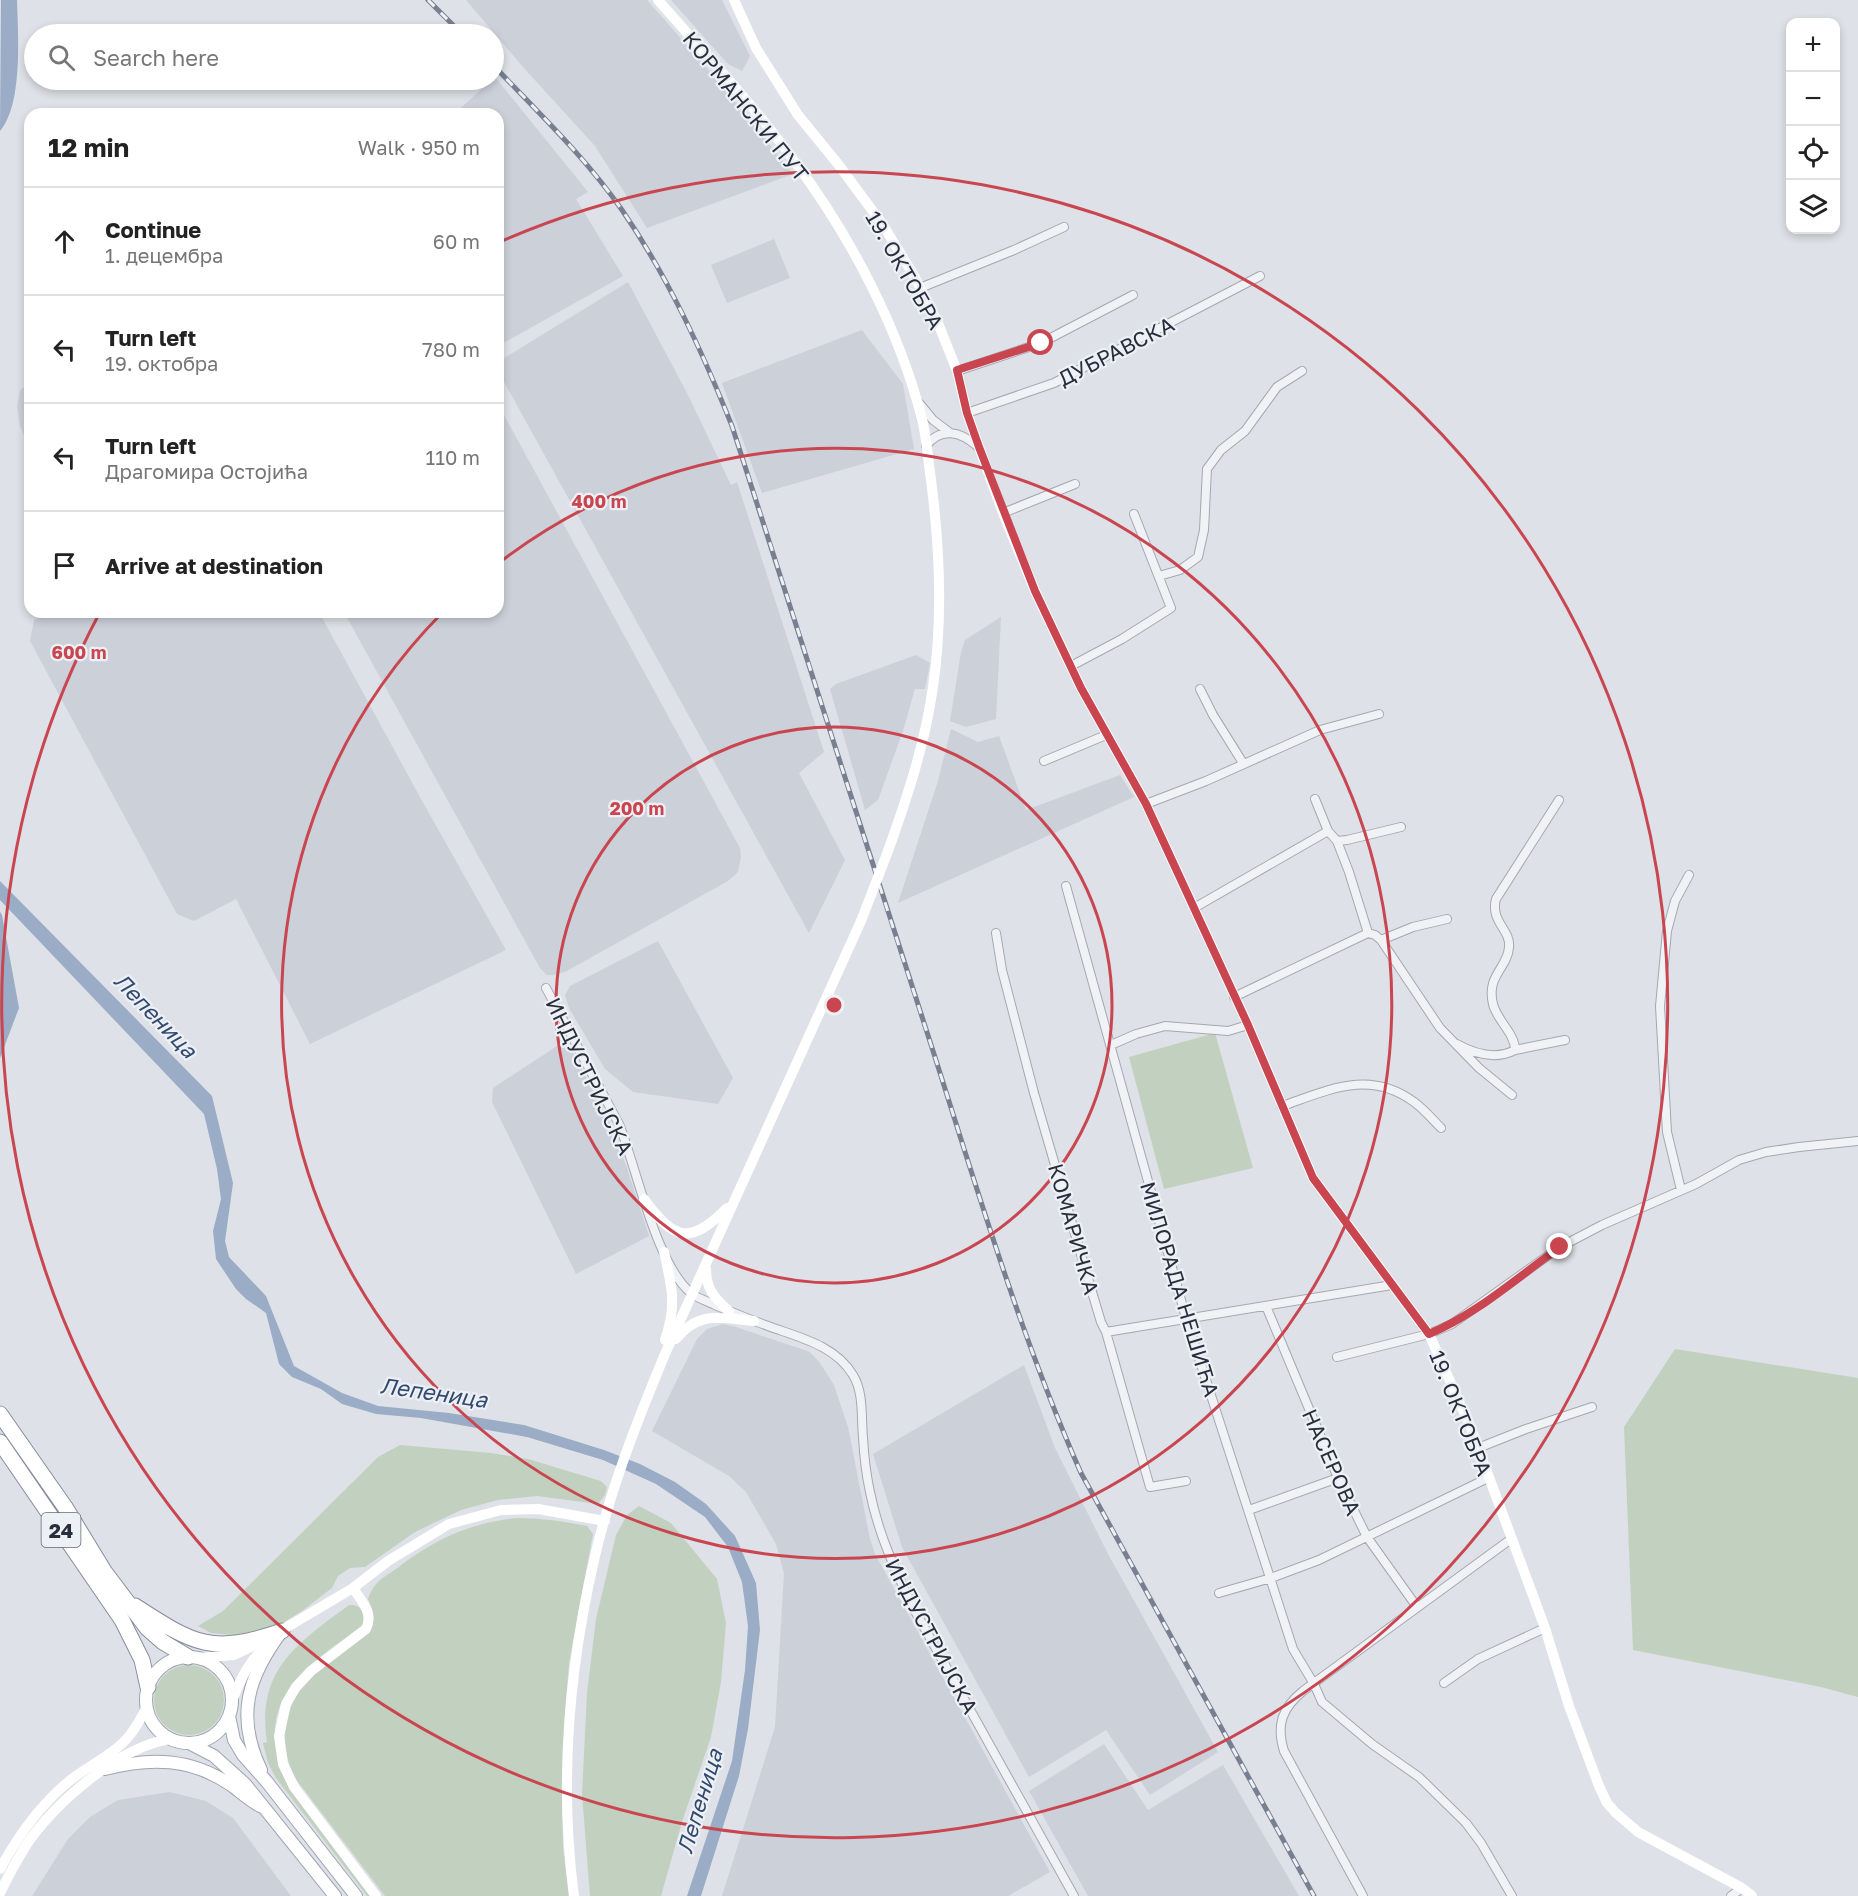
<!DOCTYPE html>
<html lang="en">
<head>
<meta charset="utf-8">
<style>
	:root { --surface:#fff; --page:#f6f6f6; --text:#222; --muted:#767676; --line:#e0e0e0 }
	body { margin:0; font-family:"Golos Text",sans-serif; background:var(--page); color:var(--text) }
	.controls { position:absolute; right:18px; top:18px; display:grid; overflow:hidden; border-radius:12px; box-shadow:0 3px 9px #0003 }
	.controls button { width:54px; height:54px; display:grid; place-items:center; padding:0; border:0; border-bottom:2px solid var(--line); background:var(--surface); color:var(--text); font:30px sans-serif }
	.stop { position:absolute; width:18px; height:18px; margin:-14px; border:4px solid #c94651; border-radius:50%; background:#fff }
	.stop.end { background:#c94651; border-color:#fff; box-shadow:0 2px 6px #0008 }
	.list { margin:0; padding:0; list-style:none }
	h2 { display:flex; justify-content:space-between; align-items:center; height:78px; margin:0; padding:0 24px; font-size:26px }
	h2 small { font-size:20px; font-weight:400; color:var(--muted) }
	.list li { display:grid; grid-template-columns:39px 1fr auto; gap:18px; align-items:center; box-sizing:border-box; height:108px; padding:0 24px; border-top:2px solid var(--line) }
	.list b { display:block; font-size:22px; white-space:nowrap }
	.list p { margin:0; font-size:20px; white-space:nowrap; color:var(--muted) }
	.list em { font-size:20px; font-style:normal; color:var(--muted) }
	.icon { flex:none; width:33px; height:33px; fill:none; stroke:currentColor; stroke-width:2; stroke-linecap:round; stroke-linejoin:round }
	.map { position:relative; flex:none; width:1858px; height:1896px; overflow:hidden }
	.search { position:absolute; background:var(--surface); box-shadow:0 3px 9px #0003; left:24px; top:24px; width:480px; height:66px; display:flex; align-items:center; gap:15px; box-sizing:border-box; padding:0 21px; border-radius:33px; color:var(--muted); font-size:22px }
	.panel { position:absolute; background:var(--surface); box-shadow:0 3px 9px #0003; left:24px; top:108px; width:480px; height:510px; border-radius:18px }
	.map>svg:first-child { display:block }
</style>
</head>
<body>
<div class="map">
<svg width="1858" height="1896" viewBox="0 0 1858 1896">
	<rect width="100%" height="100%" fill="#dee1e7"/>
	<path fill="#ccd0d9" d="M 466,0 L 647,0 L 720,83 L 793,174 L 647,228 L 595,146 L 523,67 Z
		M 671,0 L 722,0 L 750,56 L 742,71 L 728,64 Z
		M 495,77 L 588,192 L 576,199 L 623,276 L 498,346 L 498,114 L 454,114 Z
		M 774,239 L 790,278 L 727,303 L 711,265 Z
		M 628,282 L 687,393 L 731,485 L 737,482 L 824,752 L 799,773 L 845,860 L 809,933 L 498,371 L 498,362 Z
		M 862,330 L 903,384 L 914,449 L 762,493 L 722,383 Z
		M 30,383 L 30,450 L 20,426 L 17,407 L 20,390 Z
		M 498,404 L 740,848 L 741,857 L 738,872 L 728,881 L 565,972 L 552,975 L 547,975 L 540,968 L 344,612 L 498,612 Z
		M 49,612 L 319,612 L 421,799 L 506,950 L 310,1044 L 236,899 L 194,921 L 177,914 L 30,641 L 34,620 Z
		M 1001,617 L 996,719 L 966,727 L 950,721 L 961,652 L 965,640 Z
		M 916,655 L 930,663 L 925,689 L 915,689 L 903,731 L 878,800 L 865,810 L 830,689 L 836,684 Z
		M 951,729 L 978,742 L 999,736 L 1026,810 L 1120,775 L 1134,797 L 898,903 L 938,781 Z
		M 658,941 L 733,1078 L 718,1104 L 633,1092 L 605,1069 L 569,1008 L 565,995 L 570,986 Z
		M 566,1040 L 607,1116 L 627,1168 L 649,1236 L 576,1274 L 492,1102 L 493,1088 Z
		M 723,1324 L 736,1327 L 810,1352 L 820,1363 L 834,1385 L 848,1427 L 870,1539 L 875,1554 L 1050,1872 L 1008,1896 L 722,1896 L 775,1727 L 784,1573 L 776,1544 L 746,1492 L 729,1476 L 652,1431 L 697,1339 L 707,1329 Z
		M 1024,1365 L 1055,1448 L 1107,1552 L 1218,1752 L 1150,1795 L 1106,1730 L 1029,1777 L 902,1547 L 873,1454 Z
		M 1104,1744 L 1148,1810 L 1223,1765 L 1299,1896 L 1088,1896 L 1029,1791 Z
		M 170,1792 L 206,1801 L 233,1818 L 291,1896 L 32,1896 L 68,1839 L 90,1817 L 118,1800 Z"/>
	<path fill="#c2d1bf" d="M 1215,1033 L 1253,1168 L 1164,1189 L 1129,1057 Z
		M 1675,1349 L 1858,1378 L 1858,1697 L 1821,1687 L 1633,1650 L 1624,1427 Z
		M 400,1445 L 491,1453 L 528,1459 L 601,1481 L 607,1487 L 605,1495 L 598,1504 L 537,1496 L 498,1500 L 461,1510 L 415,1532 L 365,1567 L 350,1568 L 338,1576 L 332,1588 L 302,1611 L 276,1627 L 243,1636 L 211,1633 L 198,1626 L 223,1611 L 378,1457 Z
		M 639,1506 L 671,1523 L 717,1579 L 726,1623 L 721,1682 L 711,1737 L 682,1822 L 661,1896 L 590,1896 L 582,1794 L 587,1693 L 596,1619 L 616,1535 L 627,1515 Z
		M 516,1518 C 540,1518 563,1521 587,1526 L 593,1534 L 569,1663 L 565,1714 L 562,1803 L 563,1848 L 569,1896 L 385,1896 L 295,1778 C 279,1747 282,1709 306,1682 C 312,1675 320,1670 327,1664 C 342,1653 357,1641 371,1629 C 375,1617 373,1610 368,1599 C 374,1582 381,1579 396,1569 C 435,1539 467,1524 516,1518 Z
		M 349,1605 C 363,1604 365,1614 363,1625 C 328,1652 281,1677 275,1726 C 274,1738 277,1751 279,1763 L 374,1896 L 367,1896 L 276,1778 L 268,1763 L 263,1743 L 267,1742 C 256,1669 298,1643 349,1605 Z
		M154 1700a35 35 0 1 1 70 0a35 35 0 1 1-70 0Z"/>
	<path fill="#9aacc6" d="M 1,0 L 17,0 C 18,35 23,104 0,131 Z
		M 0,881 L 212,1096 L 233,1183 L 225,1241 L 229,1257 L 266,1296 L 294,1366 L 342,1393 L 378,1406 L 449,1413 L 524,1425 L 604,1450 L 640,1464 L 675,1482 L 706,1504 L 735,1536 L 756,1583 L 760,1630 L 748,1729 L 739,1776 L 701,1896 L 687,1896 L 732,1761 L 745,1670 L 748,1626 L 742,1582 L 728,1547 L 705,1517 L 656,1484 L 603,1460 L 527,1437 L 421,1418 L 376,1414 L 342,1404 L 321,1389 L 292,1377 L 279,1364 L 266,1313 L 246,1299 L 236,1289 L 216,1259 L 213,1231 L 221,1199 L 217,1169 L 204,1114 L 0,900 Z
		M 0,912 L 2,915 L 19,1008 L 0,1058 Z"/>
	<g fill="none" stroke-linecap="round" stroke-linejoin="round">
		<defs>
			<path id="street" d="M 920,288 L 1014,250 L 1064,227
				M 957,371 L 1041,343 L 1133,295
				M 920,404 L 933,420 L 949,432
				M 967,413 L 1054,383 L 1260,276
				M 926,446 C 941,426 961,432 977,446
				M 1003,513 L 1075,484
				M 1159,576 L 1180,570 L 1198,557 L 1204,530 L 1207,469 L 1221,450 L 1245,431 L 1277,387 L 1302,371
				M 1071,666 L 1122,639 L 1171,608 L 1134,514
				M 1200,689 L 1213,715 L 1243,763
				M 1044,761 L 1106,735
				M 1315,799 L 1328,831
				M 1146,804 L 1206,781 L 1320,730 L 1379,714
				M 1337,841 L 1349,872 L 1368,933
				M 1066,886 L 1186,1318 L 1293,1649 L 1314,1684 L 1322,1702 L 1372,1744 L 1419,1777 L 1466,1823 L 1481,1843 L 1512,1896
				M 1194,908 L 1328,831 L 1337,841 L 1347,840 L 1401,827
				M 996,933 L 1002,970 L 1034,1093 L 1092,1292 L 1101,1322 L 1106,1332 L 1150,1487 L 1186,1481
				M 1381,940 L 1440,1028 L 1479,1068 L 1512,1095
				M 546,988 L 619,1124 C 637,1169 656,1265 692,1294 C 699,1299 710,1302 717,1306 C 734,1313 751,1320 768,1326 C 798,1337 835,1345 853,1375 C 864,1393 861,1417 863,1437 C 864,1456 866,1474 870,1492 C 878,1533 896,1573 915,1611 L 1074,1896
				M 1234,997 L 1368,933 L 1375,935 L 1381,940 L 1413,927 L 1447,919
				M 1457,1044 C 1475,1054 1496,1060 1515,1050 C 1515,1033 1497,1021 1493,1004 C 1486,975 1508,968 1509,947 C 1511,930 1490,922 1496,899 L 1559,800
				M 1111,1045 L 1136,1034 L 1165,1026 L 1228,1031 L 1248,1025
				M 1515,1050 L 1565,1040
				M 1282,1106 C 1329,1090 1369,1069 1414,1102 C 1424,1109 1432,1119 1441,1128
				M 1681,1190 L 1667,1132 L 1660,1006 L 1667,931 L 1675,901 L 1689,875
				M 1266,1306 L 1338,1478 L 1367,1537 L 1417,1607
				M 1106,1332 L 1392,1285
				M 1337,1357 L 1429,1334 L 1452,1324 L 1560,1247 L 1602,1225 L 1696,1184 L 1739,1160 L 1766,1152 L 1799,1147 L 1858,1141
				M 1478,1448 L 1526,1429 L 1592,1407
				M 1249,1510 L 1338,1478
				M 1219,1593 L 1271,1578 L 1319,1560 L 1488,1478
				M 1444,1683 L 1478,1659 L 1545,1628
				M 1363,1896 L 1284,1751 C 1276,1725 1282,1708 1303,1691 L 1511,1539
				M 1731,1896 L 1742,1888"/>
			<path id="primary" d="M146 1700a43 43 0 1 1 86 0a43 43 0 1 1-86 0Z
				M 229,1716 L 234,1740 L 243,1755 L 267,1782 L 356,1896
				M 189,1743 L 214,1756 L 245,1784 L 335,1896
				M 105,1769 C 151,1757 191,1758 231,1785 C 242,1793 250,1801 262,1807
				M 261,1770 C 235,1716 248,1676 282,1631"/>
			<path id="highway" d="M 0,1414 L 65,1507 L 104,1571 L 147,1628 L 163,1642 L 188,1657
				M 0,1442 L 122,1620 L 142,1660 L 148,1687
				M 135,1606 C 195,1645 212,1655 282,1631"/>
		</defs>
		<use href="#street" stroke="#a4a8b1" stroke-width="10"/>
		<use href="#primary" stroke="#9ea4b2" stroke-width="14"/>
		<use href="#highway" stroke="#868d9d" stroke-width="17"/>
		<use href="#street" stroke="#f0f2f5" stroke-width="8"/>
		<path stroke="#fff" stroke-width="10" d="M 658,0 C 704,53 754,105 795,162 C 851,237 899,329 922,419 C 927,439 928,460 931,480 C 940,549 943,619 933,687 C 925,744 907,798 888,851
			M 734,0 L 756,48 L 798,115 L 838,164 L 883,225 L 913,274 L 938,323 L 957,371 L 967,413 L 979,447 L 1003,513 L 1035,591 L 1081,688 L 1146,804 L 1248,1025 L 1313,1178 L 1429,1334 L 1470,1426 L 1545,1628 L 1569,1706 L 1599,1786 L 1607,1803 L 1616,1813 L 1638,1832 L 1742,1888 L 1752,1896
			M 644,1199 C 673,1240 690,1246 727,1208
			M 664,1252 C 672,1286 677,1306 665,1340
			M 706,1269 C 706,1289 715,1299 729,1311
			M 676,1339 C 699,1310 721,1318 754,1321
			M 353,1588 C 362,1602 374,1613 366,1629 L 311,1671 L 296,1687 L 286,1704 L 279,1736 L 283,1764 L 294,1787 L 376,1896
			M 277,1633 L 353,1588 L 388,1561 L 449,1524 L 501,1510 L 538,1509 L 605,1521
			M 199,1658 L 234,1655 L 263,1641
			M 232,1701 C 242,1676 248,1662 269,1643
			M 0,1869 C 18,1836 39,1806 68,1782 C 87,1766 114,1755 130,1735 C 137,1726 142,1716 147,1707
			M 0,1893 C 8,1876 17,1860 27,1844 C 56,1802 119,1747 170,1739
			M 574,1896 C 559,1783 569,1667 595,1556 C 611,1487 638,1419 665,1354 L 861,921"/>
		<use href="#primary" stroke="#fff" stroke-width="12"/>
		<use href="#highway" stroke="#fff" stroke-width="15"/>
		<defs>
			<path id="rail" d="M 428,0 L 462,34
				M 494,66 C 538,112 585,157 622,210 C 668,277 702,351 732,426 C 800,635 866,845 934,1054 C 979,1195 1021,1337 1081,1473 L 1314,1896"/>
		</defs>
		<use href="#rail" stroke="#787f90" stroke-width="5"/>
		<use href="#rail" stroke="#edf0f5" stroke-width="3" stroke-dasharray="9" stroke-linecap="butt"/>
		<path stroke="#fff" stroke-width="10" d="M 861,921 L 888,851"/>
	</g>
	<g fill="none" stroke-linecap="round" stroke-linejoin="round">
		<path stroke="#c94651" stroke-width="8" d="M 1041,343 L 957,370 L 967,413 L 979,447 L 1035,591 L 1081,688 L 1146,804 L 1248,1025 L 1313,1178 L 1429,1334 C 1477,1314 1518,1277 1560,1247"/>
	</g>
	<g fill="none" stroke="#c94651" stroke-width="3">
		<circle cx="834" cy="1005" r="278"/>
		<path d="M500 562A555 555 0 1 1 442 613"/>
		<path d="M502 241A833 833 0 1 1 99 614"/>
	</g>
	<g text-anchor="middle" dominant-baseline="central" stroke-width="4.5" stroke-linejoin="round" paint-order="stroke">
		<rect fill="#edf0f5" stroke="#636874" stroke-width="1.5" x="41.5" y="1513" width="39" height="34" rx="4.5"/>
		<g font-size="20" font-weight="bold" fill="#282e3d">
			<text x="61" y="1530">24</text>
		</g>
		<g font-size="21" fill="#282e3d" stroke="#edf0f5">
			<text transform="translate(746 106) rotate(51)">КОРМАНСКИ ПУТ</text>
			<text transform="translate(905 270) rotate(60)">19. ОКТОБРА</text>
			<text transform="translate(1116 351) rotate(-27)">ДУБРАВСКА</text>
			<text transform="translate(590 1076) rotate(64)">ИНДУСТРИЈСКА</text>
			<text transform="translate(1074 1229) rotate(74)">КОМАРИЧКА</text>
			<text transform="translate(1180 1289) rotate(73)">МИЛОРАДА НЕШИЋА</text>
			<text transform="translate(1461 1413) rotate(68)">19. ОКТОБРА</text>
			<text transform="translate(1332 1462) rotate(66)">НАСЕРОВА</text>
			<text transform="translate(932 1636) rotate(62)">ИНДУСТРИЈСКА</text>
		</g>
		<g font-size="22" font-style="italic" fill="#334a70" stroke="#edf0f5">
			<text transform="translate(156 1015) rotate(46)">Лепеница</text>
			<text transform="translate(434 1392) rotate(8)">Лепеница</text>
			<text transform="translate(699 1801) rotate(-73)">Лепеница</text>
		</g>
	</g>
	<circle cx="834" cy="1005" r="9" fill="#c94651" stroke="#edf0f5" stroke-width="3"/>
	<g font-size="18" text-anchor="middle" font-weight="bold" fill="#c94651" stroke="#edf0f5" stroke-width="4.5" stroke-linejoin="round" paint-order="stroke">
		<text x="599" y="508">400 m</text>
		<text x="79" y="659">600 m</text>
		<text x="637" y="815">200 m</text>
	</g>
</svg>
<div class="controls">
<button>+</button>
<button>−</button>
<button><svg class="icon" aria-label="locate" viewBox="0 0 24 24"><circle cx="12" cy="12" r="6"/><path d="M12 2v4M12 18v4M2 12h4M18 12h4"/></svg></button>
<button><svg class="icon" aria-label="layers" viewBox="0 0 24 24"><path d="M12 4l9 5-9 5-9-5zM3 14l9 5 9-5"/></svg></button>
</div>
<div class="stop" style="left:1041px;top:343px"></div>
<div class="stop end" style="left:1560px;top:1247px"></div>
<div class="search"><svg class="icon" aria-label="search" viewBox="0 0 24 24"><circle cx="10" cy="10" r="6"/><path d="M15 15l6 6"/></svg>Search here</div>
<section class="panel">
<h2>12 min<small>Walk · 950 m</small></h2>
<ul class="list">
<li><svg class="icon" aria-label="ahead" viewBox="0 0 24 24"><path d="M12 20V5M6 11l6-6 6 6"/></svg><div><b>Continue</b><p>1. децембра</p></div><em>60 m</em></li>
<li><svg class="icon" aria-label="left" viewBox="0 0 24 24"><path d="M17 20v-9H6M10 6l-5 5 5 5"/></svg><div><b>Turn left</b><p>19. октобра</p></div><em>780 m</em></li>
<li><svg class="icon" aria-label="left" viewBox="0 0 24 24"><path d="M17 20v-9H6M10 6l-5 5 5 5"/></svg><div><b>Turn left</b><p>Драгомира Остојића</p></div><em>110 m</em></li>
<li><svg class="icon" aria-label="arrive" viewBox="0 0 24 24"><path d="M6 21V4h12l-3 4 3 4H6"/></svg><div><b>Arrive at destination</b></div></li>
</ul>
</section>
</div>
</body>
</html>
